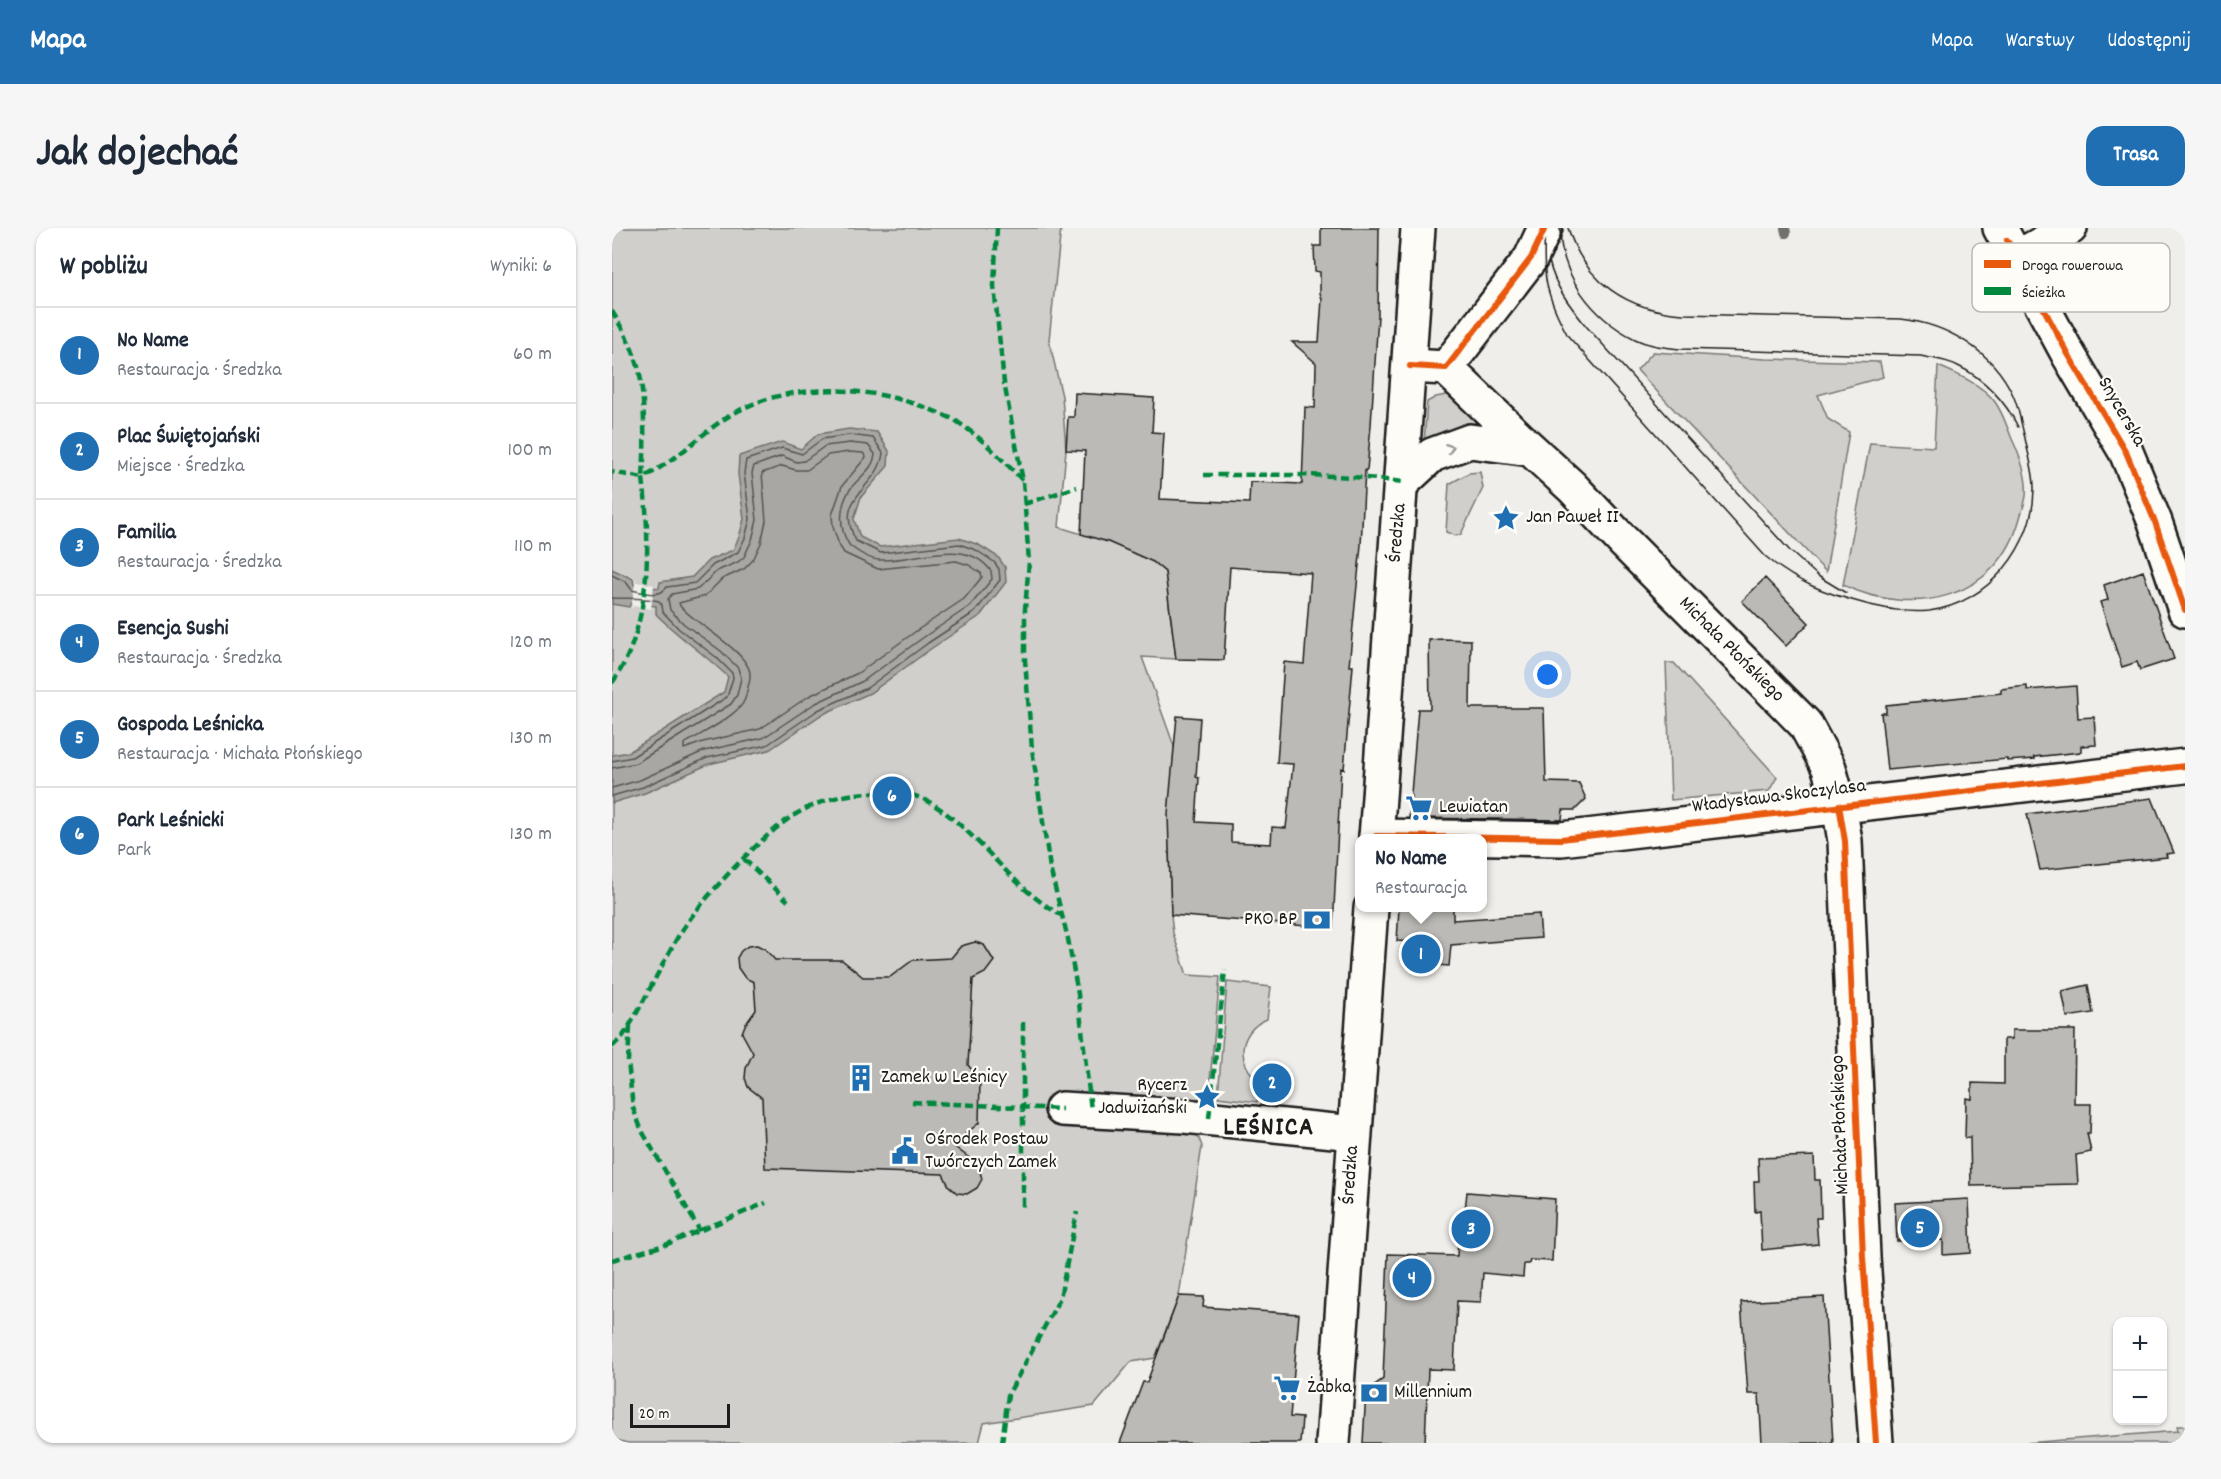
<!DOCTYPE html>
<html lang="pl">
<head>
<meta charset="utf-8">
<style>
	:root { --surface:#fff; --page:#f6f6f7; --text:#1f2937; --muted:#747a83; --line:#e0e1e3; --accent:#1f6fb2 }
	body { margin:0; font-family:Dekko,sans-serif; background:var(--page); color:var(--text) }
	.controls { position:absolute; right:18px; bottom:18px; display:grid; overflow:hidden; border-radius:12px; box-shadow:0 2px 4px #0004 }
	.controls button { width:54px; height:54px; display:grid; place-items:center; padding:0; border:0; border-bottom:2px solid var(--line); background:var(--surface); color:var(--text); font:30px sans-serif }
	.scale { position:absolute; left:18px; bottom:15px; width:100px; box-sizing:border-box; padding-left:6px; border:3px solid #1c1c1c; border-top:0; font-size:16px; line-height:21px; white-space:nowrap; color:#1c1c1c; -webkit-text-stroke:4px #fdfcf7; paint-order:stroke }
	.you { position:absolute; left:936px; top:447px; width:21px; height:21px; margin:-15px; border:4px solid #fff; border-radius:50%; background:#1a73e8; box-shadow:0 0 0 9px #1a73e833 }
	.badge { display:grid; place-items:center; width:39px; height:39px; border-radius:50%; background:var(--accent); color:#fff; font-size:20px; font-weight:700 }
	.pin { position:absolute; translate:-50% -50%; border:3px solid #fff; box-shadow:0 2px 6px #0006 }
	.popup { position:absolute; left:743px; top:606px; width:132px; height:78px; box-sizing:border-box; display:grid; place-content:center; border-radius:12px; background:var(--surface); filter:drop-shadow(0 2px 4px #0005); font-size:20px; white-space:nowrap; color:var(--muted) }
	.popup b { font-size:22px; color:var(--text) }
	.popup::after { content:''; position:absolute; left:50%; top:100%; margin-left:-12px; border:12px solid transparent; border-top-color:var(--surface) }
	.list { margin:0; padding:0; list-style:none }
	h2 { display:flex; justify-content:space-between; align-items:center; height:78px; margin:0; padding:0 24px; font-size:26px }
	h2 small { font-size:20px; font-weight:400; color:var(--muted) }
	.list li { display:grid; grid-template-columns:39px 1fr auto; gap:18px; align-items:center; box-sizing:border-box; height:96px; padding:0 24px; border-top:2px solid var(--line) }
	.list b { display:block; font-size:22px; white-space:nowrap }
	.list p { margin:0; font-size:20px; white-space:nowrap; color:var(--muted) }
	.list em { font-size:20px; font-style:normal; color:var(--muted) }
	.map { position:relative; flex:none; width:1573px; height:1215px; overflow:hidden; border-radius:18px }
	header { display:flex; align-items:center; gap:36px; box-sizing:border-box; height:84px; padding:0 30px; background:var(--accent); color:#fff }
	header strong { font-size:28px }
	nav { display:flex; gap:33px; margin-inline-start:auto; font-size:21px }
	.intro { display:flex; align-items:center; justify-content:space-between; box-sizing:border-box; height:144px; padding:0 36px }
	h1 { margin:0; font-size:42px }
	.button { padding:15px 27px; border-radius:18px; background:var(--accent); color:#fff; font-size:21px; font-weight:700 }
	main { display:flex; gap:36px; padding:0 36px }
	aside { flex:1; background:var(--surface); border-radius:18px; box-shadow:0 2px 4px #0004 }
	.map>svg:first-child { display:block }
</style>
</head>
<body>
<header>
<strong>Mapa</strong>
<nav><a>Mapa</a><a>Warstwy</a><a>Udostępnij</a></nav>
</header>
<div class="intro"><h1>Jak dojechać</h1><a class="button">Trasa</a></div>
<main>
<aside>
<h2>W pobliżu<small>Wyniki: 6</small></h2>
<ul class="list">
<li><span class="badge">1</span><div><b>No Name</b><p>Restauracja · Średzka</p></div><em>60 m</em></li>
<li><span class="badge">2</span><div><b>Plac Świętojański</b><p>Miejsce · Średzka</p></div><em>100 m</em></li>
<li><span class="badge">3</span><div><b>Familia</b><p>Restauracja · Średzka</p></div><em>110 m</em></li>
<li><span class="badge">4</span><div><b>Esencja Sushi</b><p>Restauracja · Średzka</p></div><em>120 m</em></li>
<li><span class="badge">5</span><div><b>Gospoda Leśnicka</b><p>Restauracja · Michała Płońskiego</p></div><em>130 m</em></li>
<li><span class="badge">6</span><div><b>Park Leśnicki</b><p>Park</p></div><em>130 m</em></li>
</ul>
</aside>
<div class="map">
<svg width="1573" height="1215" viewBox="0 0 1573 1215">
	<rect width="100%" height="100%" fill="#f0eeea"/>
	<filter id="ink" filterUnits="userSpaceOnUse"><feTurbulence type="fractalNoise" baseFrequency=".0167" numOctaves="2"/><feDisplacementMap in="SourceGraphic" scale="12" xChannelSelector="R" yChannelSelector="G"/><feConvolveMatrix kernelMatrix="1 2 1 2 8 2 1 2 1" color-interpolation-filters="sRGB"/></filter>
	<g filter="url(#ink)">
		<path fill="#d0cfcc" stroke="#767674" stroke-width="1.5" d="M 0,0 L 449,0 L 437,112 L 450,168 L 454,222 L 447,299 L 496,314 L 537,330 L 553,344 L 564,431 L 530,429 L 562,518 L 557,617 L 559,687 L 561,705 L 575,747 L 608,749 L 597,862 L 591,863 L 585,874 L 580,904 L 586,908 L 590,918 L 567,1068 L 543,1130 L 519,1134 L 482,1178 L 372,1195 L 367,1215 L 16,1215 L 0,1211 Z
			M 1041,124 L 1153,131 L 1268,134 L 1271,149 L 1206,167 L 1216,191 L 1237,204 L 1214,344 L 1025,142 Z
			M 1326,138 C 1345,146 1371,157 1383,174 C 1391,185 1395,199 1400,211 C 1408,228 1416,249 1414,268 C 1413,275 1410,283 1408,290 C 1386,372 1301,390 1231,357 L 1258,215 L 1322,219 Z
			M 839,166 L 873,200 L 812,215 L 815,174 L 824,169 Z
			M 868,244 L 871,260 L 849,306 L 844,308 L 834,304 L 837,256 L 857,245 Z
			M 1054,435 L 1062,435 L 1165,549 L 1157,563 L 1059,572 Z
			M 615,754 L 659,759 L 655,791 C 627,802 622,836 648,853 L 645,874 L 606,869 Z
			M 1565,1198 L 1573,1198 L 1573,1215 L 1413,1215 L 1566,1203 Z"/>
		<path fill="#a8a7a3" stroke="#706f6d" stroke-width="1.5" d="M 237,201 L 265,204 L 277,223 L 276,238 L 249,269 L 242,291 L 248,309 L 268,319 L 347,310 L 367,317 L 386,329 L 393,339 L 394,354 L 368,388 L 320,420 L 258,465 L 209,487 L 157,522 L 97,536 L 33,565 L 0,575 L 0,527 L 17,524 L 112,464 L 116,449 C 93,426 66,409 44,386 L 44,378 L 19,375 L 17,379 L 0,376 L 0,341 L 21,351 L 22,357 L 47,360 L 48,354 L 80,349 L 97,332 L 121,322 L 127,309 L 132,291 L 126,246 L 127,228 L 170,214 L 189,221 L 206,206 Z"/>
		<path fill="#f0eeea" d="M 24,349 L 24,354 L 42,357 L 39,381 L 21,378 L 19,381 Z"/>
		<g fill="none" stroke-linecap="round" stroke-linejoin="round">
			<path stroke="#545452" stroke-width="1.5" d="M 237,224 L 251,225 L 254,229 L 230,258 L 220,287 L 221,299 L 227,317 L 232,325 L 266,341 L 344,333 L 357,337 L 369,345 L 370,349 L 352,371 L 307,401 L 246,445 L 197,468 L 148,501 L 91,514 L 72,521 L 72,516 C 90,505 112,495 127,480 C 133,475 134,467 136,459 C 138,453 139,447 137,441 C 129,420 84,396 68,378 L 67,375 L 93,368 L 110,351 L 132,341 L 141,332 L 149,315 L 154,293 L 150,245 L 170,238 L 184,242 L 195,242 L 216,227 Z
				M 0,347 L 14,354 L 20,362 C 33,365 47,370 55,359 L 83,355 L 101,337 L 126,324 L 133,310 L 138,291 L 132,245 L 134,232 L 170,220 L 190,226 L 210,211 L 237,207 L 261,210 L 271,225 C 267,261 220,267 244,313 L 269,325 L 347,316 L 364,322 L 382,334 L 387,341 L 388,352 L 363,384 L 316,415 L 255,460 L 206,482 L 155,517 L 95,530 L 31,559 L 0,568
				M 0,370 C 16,371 30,369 47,373 L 50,377 L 51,384 L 67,401 L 104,429 L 120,445 L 121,450 L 115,469 L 20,529 L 0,533
				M 0,540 L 24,535 L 119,476 L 125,467 L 129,450 L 126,440 L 109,423 L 72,396 L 58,382 L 56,371 L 60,366 L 86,361 L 105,343 L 126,334 L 132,329 L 140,312 L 145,292 L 140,245 L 142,238 L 170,228 L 185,234 L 192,233 L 213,218 L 238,215 L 256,217 L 263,226 C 262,241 247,249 239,260 C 227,277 226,301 238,318 C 246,324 259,332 268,332 C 303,334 353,307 379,343 L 380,351 L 358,378 L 312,409 L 251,453 L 202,476 L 151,510 L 92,523 L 28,552 L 0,560"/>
			<path stroke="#706f6d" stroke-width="10" d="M 1173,0 L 1174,5"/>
		</g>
		<path fill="#bbbab6" stroke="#1c1c1c" stroke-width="1.5" d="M 709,0 L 767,0 L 766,88 L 759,197 L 755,242 L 753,242 L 749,317 L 737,438 L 741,438 L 732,541 L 729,540 L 721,700 L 559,687 L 556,586 L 565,488 L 588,490 L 584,549 L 587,550 L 584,594 L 619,596 L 619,614 L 659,616 L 660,599 L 674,600 L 681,536 L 665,535 L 672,434 L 692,436 L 699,345 L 618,339 L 612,432 L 564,431 L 553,344 L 541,334 L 496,314 L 469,306 L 473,223 L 454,222 L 456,189 L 462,189 L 463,165 L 542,170 L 540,204 L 552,205 L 548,271 L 637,275 L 638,254 L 690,256 L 693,179 L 703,180 L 704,135 L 680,114 L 707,114 L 710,71 L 708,65 L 708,44 L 703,43 L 702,18 L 709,18 Z
			M 1531,343 L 1562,431 L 1528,442 L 1525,434 L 1510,439 L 1488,374 L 1496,372 L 1492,357 Z
			M 1153,350 L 1197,395 L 1174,418 L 1130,373 Z
			M 831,411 L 859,412 L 858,480 L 932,480 L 934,554 L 967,555 L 974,571 L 963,582 L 951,582 L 950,592 L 797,590 L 806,481 L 818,481 L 817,412 Z
			M 1415,458 L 1415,462 L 1464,458 L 1466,490 L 1482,489 L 1484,517 L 1469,518 L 1469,524 L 1422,529 L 1423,531 L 1395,533 L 1395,531 L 1275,542 L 1269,485 L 1274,485 L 1274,477 L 1389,465 L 1389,461 Z
			M 1540,570 L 1562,625 L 1554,626 L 1555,629 L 1428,642 L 1415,586 Z
			M 787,680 L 841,680 L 841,692 L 927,686 L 929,710 L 839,717 L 837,738 L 799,735 L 800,714 L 785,713 Z
			M 363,714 L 372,717 L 382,733 L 373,745 L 361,751 L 356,837 L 368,852 L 367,895 L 340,917 L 364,935 L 367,940 L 370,951 L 365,960 L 355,966 L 345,965 L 337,958 L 331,946 L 153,940 L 150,870 L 136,859 L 133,850 L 134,840 L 141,825 L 130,805 L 133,797 L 144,782 L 142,754 L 133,750 L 126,740 L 125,730 L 129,723 L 136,718 L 145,717 L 153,721 L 163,732 L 230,732 L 251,749 L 278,749 L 301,732 L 339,730 L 349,718 Z
			M 1476,757 L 1481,785 L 1455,789 L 1450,763 Z
			M 1400,802 L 1463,802 L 1462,876 L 1479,876 L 1478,905 L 1475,905 L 1479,924 L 1464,927 L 1466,956 L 1359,958 L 1358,909 L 1353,910 L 1354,870 L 1360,871 L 1360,855 L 1392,856 L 1392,811 L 1400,811 Z
			M 1202,928 L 1203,952 L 1208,952 L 1209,990 L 1204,990 L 1206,1016 L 1150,1022 L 1148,983 L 1143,984 L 1142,953 L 1147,953 L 1146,930 Z
			M 855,964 L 943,971 L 940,1033 L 918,1032 L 917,1036 L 912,1036 L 911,1049 L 871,1045 L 869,1074 L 845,1073 L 842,1142 L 816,1141 L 813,1215 L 751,1215 L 754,1163 L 771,1151 L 776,1026 L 845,1028 L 847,1000 L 851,1000 Z
			M 1357,971 L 1359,1025 L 1331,1027 L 1331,1012 L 1285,1013 L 1283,975 Z
			M 567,1068 L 592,1069 L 591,1079 L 687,1086 L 678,1189 L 690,1190 L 688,1215 L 508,1215 L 531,1154 L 535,1154 Z
			M 1212,1069 L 1221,1215 L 1150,1215 L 1147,1166 L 1136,1166 L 1129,1074 Z"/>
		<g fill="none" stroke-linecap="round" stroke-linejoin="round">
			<defs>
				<path id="minor" d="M 1388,0 L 1456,126 L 1514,224 L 1543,294 L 1573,382
					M 1404,30 L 1458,0
					M 798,138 L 834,140 L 911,214 L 960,259 L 1011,313 L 1193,496 L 1217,540 L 1227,577 L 1233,613 L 1251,1029 L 1264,1215
					M 834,140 L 919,30 L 933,0
					M 791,254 L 820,227 L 858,213 L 918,221
					M 764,608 L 949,611 L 1573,538
					M 450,881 L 572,888 L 742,905"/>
				<path id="major" d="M 764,610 C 779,407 793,204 806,0
					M 721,1215 L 759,680"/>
			</defs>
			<use href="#minor" stroke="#1c1c1c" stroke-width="38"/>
			<use href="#major" stroke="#1c1c1c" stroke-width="38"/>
			<use href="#minor" stroke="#fdfcf7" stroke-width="33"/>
			<use href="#major" stroke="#fdfcf7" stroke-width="33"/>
			<path stroke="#1c1c1c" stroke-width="1.5" d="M 933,0 C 930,47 933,66 956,108 L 1153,328 C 1185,355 1213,365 1254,376 C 1275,381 1295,385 1317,383 C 1376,376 1423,318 1422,259 C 1422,243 1416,226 1413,210 C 1409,196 1407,180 1401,167 C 1381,123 1335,96 1289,91 L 1071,86 C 1016,82 973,55 956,0
				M 948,0 C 948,48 981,90 1023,111 C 1037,118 1053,119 1068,121 L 1309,128 C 1321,131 1335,132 1346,138 C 1372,150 1394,174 1406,199
				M 937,33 C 943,59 958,78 974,98 L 1179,324 L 1206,348 L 1234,365"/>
			<path stroke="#00873e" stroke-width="4.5" stroke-dasharray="9 4.5" stroke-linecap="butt" d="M 385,0 L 382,58 L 392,155 L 411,253 L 417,334 L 413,381 L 413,432 L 420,521 L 438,640 L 456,711 L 466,766 L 479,882
				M 0,83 C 11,102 24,125 28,147 C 33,178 33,219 31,250 L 0,244
				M 592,247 C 658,247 725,245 791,254
				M 412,276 L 465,259
				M 0,455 C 39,402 39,314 31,250 C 42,244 52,237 62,230 C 84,214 103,194 128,182 C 186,152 268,159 327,185 C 333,188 341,190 347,195 C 371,211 391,232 411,253
				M 132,631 L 176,673
				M 411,794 L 411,982
				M 18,798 L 16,833 L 21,880 L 30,903 L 88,1003
				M 0,819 L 11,808 L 19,795 C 36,766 50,736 67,707 C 87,674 150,606 184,586 C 206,573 232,566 257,565 C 278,563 301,564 319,575 C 368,605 398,659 449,687
				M 300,874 L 450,881
				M 597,890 L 613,742
				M 0,1032 L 53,1017 L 154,975
				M 390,1215 L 396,1167 L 448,1070 L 465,984"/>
			<defs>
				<path id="cycleway" d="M 1395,12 L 1456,126 L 1514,224 L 1543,294 L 1573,382
					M 798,138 L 834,140 L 919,30 L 933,0
					M 1227,577 L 1233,613 L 1251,1029 L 1264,1215
					M 764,608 L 949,611 L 1573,538"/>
			</defs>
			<use href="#cycleway" stroke="#fdfcf7" stroke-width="10"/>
			<use href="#cycleway" stroke="#e8590c" stroke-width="6"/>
		</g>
		<defs><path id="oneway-chevron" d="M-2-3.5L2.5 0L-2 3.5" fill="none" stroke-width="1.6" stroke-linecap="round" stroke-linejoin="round" transform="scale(1.5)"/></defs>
		<use stroke="#989794" href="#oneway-chevron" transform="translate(838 220) rotate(-21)"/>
	</g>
	<defs>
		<symbol id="sight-bare" viewBox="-9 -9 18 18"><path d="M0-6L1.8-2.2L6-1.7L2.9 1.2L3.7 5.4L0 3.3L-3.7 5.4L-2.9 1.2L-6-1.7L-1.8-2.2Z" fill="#1f6fb2" stroke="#fdfcf7" stroke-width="2.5" paint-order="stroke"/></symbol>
		<symbol id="supermarket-bare" viewBox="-9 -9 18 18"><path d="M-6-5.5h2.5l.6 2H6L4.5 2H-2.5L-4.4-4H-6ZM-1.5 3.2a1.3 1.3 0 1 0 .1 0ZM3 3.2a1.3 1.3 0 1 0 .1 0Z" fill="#1f6fb2" stroke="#fdfcf7" stroke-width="2.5" paint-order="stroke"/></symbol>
		<symbol id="bank-bare" viewBox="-9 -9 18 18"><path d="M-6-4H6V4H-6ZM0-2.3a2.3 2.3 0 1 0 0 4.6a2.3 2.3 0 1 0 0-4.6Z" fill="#1f6fb2" stroke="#fdfcf7" stroke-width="2.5" paint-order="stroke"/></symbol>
		<symbol id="building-bare" viewBox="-9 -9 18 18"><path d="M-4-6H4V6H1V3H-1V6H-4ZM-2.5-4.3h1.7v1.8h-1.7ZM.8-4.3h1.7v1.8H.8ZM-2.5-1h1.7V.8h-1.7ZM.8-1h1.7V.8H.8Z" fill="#1f6fb2" stroke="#fdfcf7" stroke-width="2.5" paint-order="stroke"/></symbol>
		<symbol id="civic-bare" viewBox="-9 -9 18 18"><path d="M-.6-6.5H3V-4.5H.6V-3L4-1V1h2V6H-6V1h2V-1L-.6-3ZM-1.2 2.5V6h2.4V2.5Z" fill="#1f6fb2" stroke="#fdfcf7" stroke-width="2.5" paint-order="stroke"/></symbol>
	</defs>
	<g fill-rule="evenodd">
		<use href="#sight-bare" x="875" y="271" width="38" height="38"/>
		<use href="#supermarket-bare" x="788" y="561" width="38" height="38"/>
		<use href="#bank-bare" x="686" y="673" width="38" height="38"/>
		<use href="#building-bare" x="230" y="831" width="38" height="38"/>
		<use href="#sight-bare" x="576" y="850" width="38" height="38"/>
		<use href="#civic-bare" x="274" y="904" width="38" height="38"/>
		<use href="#supermarket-bare" x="656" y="1141" width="38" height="38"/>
		<use href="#bank-bare" x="743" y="1146" width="38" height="38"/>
	</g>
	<g text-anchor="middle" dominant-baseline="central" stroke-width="4.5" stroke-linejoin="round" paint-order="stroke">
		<g font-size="20" fill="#1c1c1c" stroke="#fdfcf7">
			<text transform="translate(1509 184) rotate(60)">Snycerska</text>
			<text transform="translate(786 305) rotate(-85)">Średzka</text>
			<text transform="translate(1119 422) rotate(45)">Michała Płońskiego</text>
			<text transform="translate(1167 569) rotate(-7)">Władysława Skoczylasa</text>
			<text transform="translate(1229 897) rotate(-92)">Michała Płońskiego</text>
			<text transform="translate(739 947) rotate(-86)">Średzka</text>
		</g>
		<g font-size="20" fill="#1c1c1c" stroke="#fdfcf7" text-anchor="start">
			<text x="914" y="290">Jan Paweł II</text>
			<text x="827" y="580">Lewiatan</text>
			<text x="685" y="692" text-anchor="end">PKO BP</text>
			<text x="269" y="850">Zamek w Leśnicy</text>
			<text x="575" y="858" text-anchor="end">Rycerz<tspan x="575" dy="23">Jadwiżański</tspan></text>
			<text x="313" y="912">Ośrodek Postaw<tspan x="313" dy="23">Twórczych Zamek</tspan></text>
			<text x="695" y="1160">Żabka</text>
			<text x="782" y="1165">Millennium</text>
		</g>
		<g font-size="26" font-weight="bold" letter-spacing="1.5" fill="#1c1c1c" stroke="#fdfcf7">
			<text x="657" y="900">LEŚNICA</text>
		</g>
	</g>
	<rect x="1360" y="15" width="198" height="69" rx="9" fill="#fdfcf7" stroke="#bab9b5" stroke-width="1.5"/>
	<rect x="1372" y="32" width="27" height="8" fill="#e8590c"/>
	<rect x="1372" y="59" width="27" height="8" fill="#00873e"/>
	<g font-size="16" fill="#1c1c1c">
		<text x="1410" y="42">Droga rowerowa</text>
		<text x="1410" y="69">Ścieżka</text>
	</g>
</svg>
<div class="controls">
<button>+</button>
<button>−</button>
</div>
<div class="scale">20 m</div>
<div class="you"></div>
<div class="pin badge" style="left:809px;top:726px">1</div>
<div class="popup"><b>No Name</b>Restauracja</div>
<div class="pin badge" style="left:660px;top:855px">2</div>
<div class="pin badge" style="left:859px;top:1001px">3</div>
<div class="pin badge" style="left:800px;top:1050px">4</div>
<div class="pin badge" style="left:1308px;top:1000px">5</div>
<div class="pin badge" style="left:280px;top:568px">6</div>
</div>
</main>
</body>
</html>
